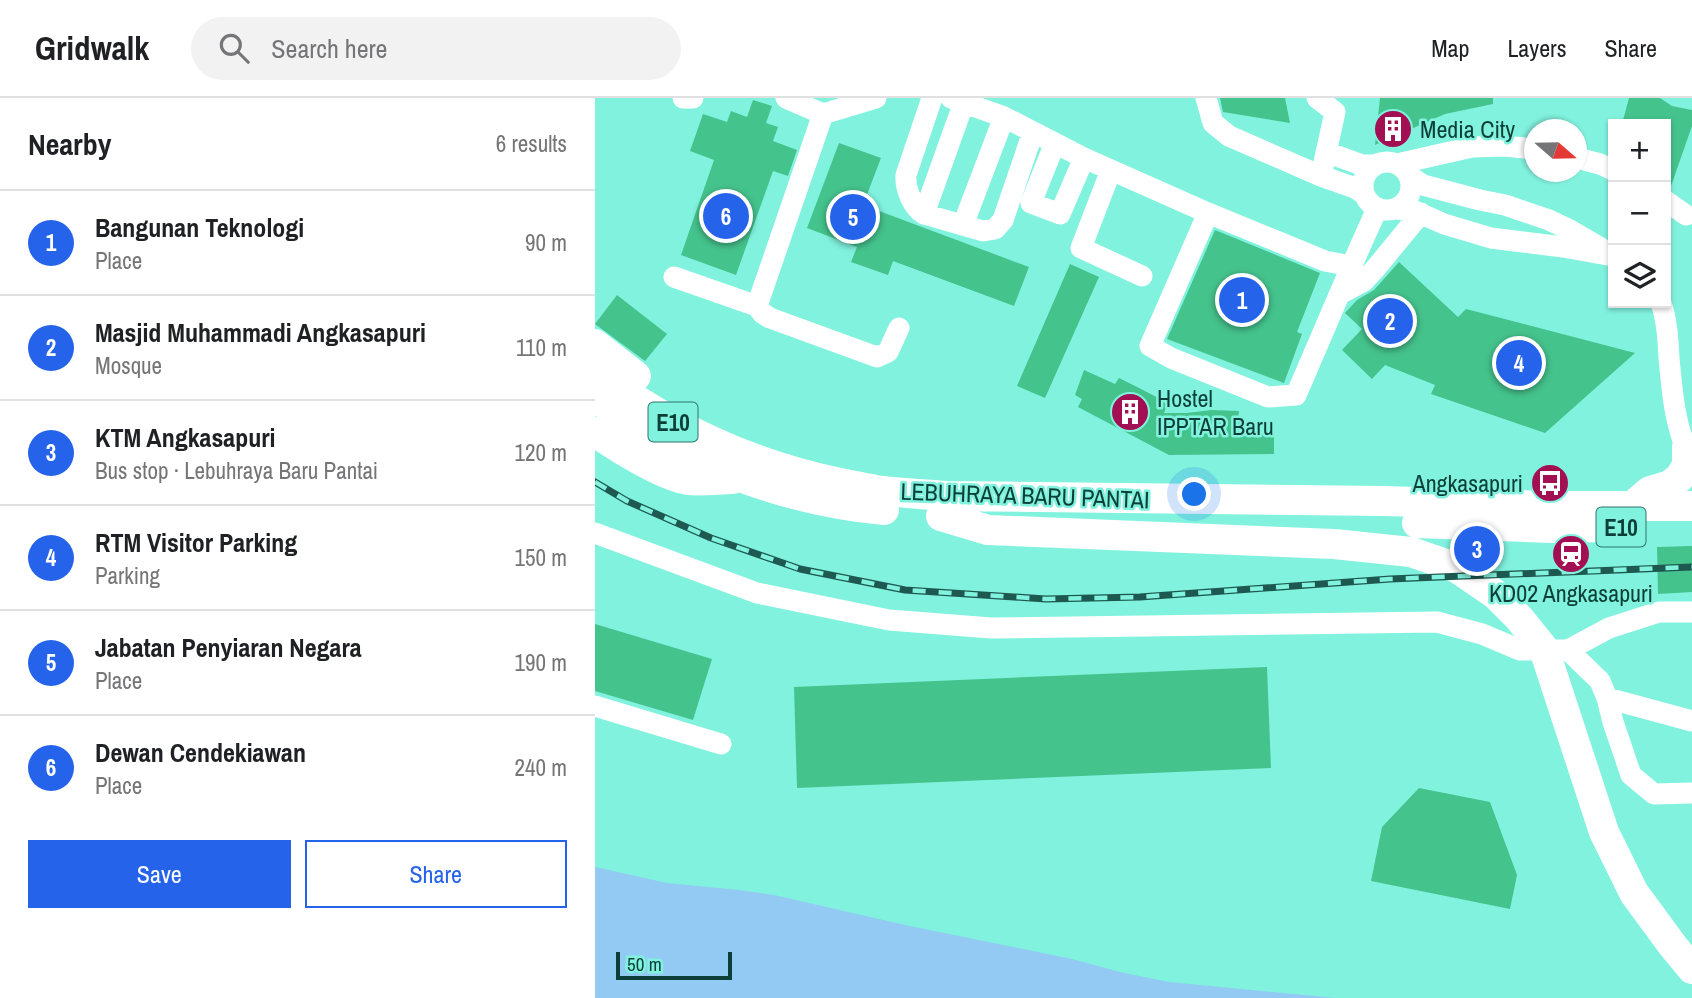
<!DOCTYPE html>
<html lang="en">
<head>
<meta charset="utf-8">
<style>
	:root { --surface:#fff; --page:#f2f2f2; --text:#202124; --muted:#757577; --line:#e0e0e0; --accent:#2563eb }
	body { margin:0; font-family:"Archivo Narrow",sans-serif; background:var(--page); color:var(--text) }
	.controls { position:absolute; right:21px; top:21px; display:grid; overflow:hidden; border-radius:0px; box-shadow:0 2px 5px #0004 }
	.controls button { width:63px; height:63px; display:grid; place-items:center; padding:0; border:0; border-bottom:2px solid var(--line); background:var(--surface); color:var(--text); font:35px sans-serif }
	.compass { position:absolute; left:929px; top:21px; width:63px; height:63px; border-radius:50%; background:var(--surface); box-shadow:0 2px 5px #0004; rotate:110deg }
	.scale { position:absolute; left:21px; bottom:18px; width:116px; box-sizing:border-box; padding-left:7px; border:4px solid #0c3f38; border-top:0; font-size:19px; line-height:24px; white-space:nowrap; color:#0c3f38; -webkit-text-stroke:5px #81f2de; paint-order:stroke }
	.you { position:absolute; left:600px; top:397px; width:24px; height:24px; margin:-18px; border:5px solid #fff; border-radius:50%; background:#1a73e8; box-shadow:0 0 0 10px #1a73e833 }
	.badge { display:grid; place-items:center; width:46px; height:46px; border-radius:50%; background:var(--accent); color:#fff; font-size:23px; font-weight:700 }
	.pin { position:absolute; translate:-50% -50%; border:4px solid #fff; box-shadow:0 2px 7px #0006 }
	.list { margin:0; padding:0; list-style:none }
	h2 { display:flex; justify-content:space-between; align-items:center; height:91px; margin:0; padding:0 28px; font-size:30px }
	h2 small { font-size:23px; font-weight:400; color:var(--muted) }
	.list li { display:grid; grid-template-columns:46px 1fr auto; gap:21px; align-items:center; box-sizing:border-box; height:105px; padding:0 28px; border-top:2px solid var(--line) }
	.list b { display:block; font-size:26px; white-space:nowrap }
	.list p { margin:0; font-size:23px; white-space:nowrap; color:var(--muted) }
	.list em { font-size:23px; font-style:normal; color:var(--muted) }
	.actions { display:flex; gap:14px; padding:21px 28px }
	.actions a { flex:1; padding:16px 0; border:2px solid var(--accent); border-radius:0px; text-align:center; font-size:24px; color:var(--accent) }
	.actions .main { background:var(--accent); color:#fff }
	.icon { flex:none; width:38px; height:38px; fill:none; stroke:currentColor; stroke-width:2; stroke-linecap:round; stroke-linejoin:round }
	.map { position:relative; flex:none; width:1097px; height:900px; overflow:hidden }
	header { display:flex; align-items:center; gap:42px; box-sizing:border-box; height:98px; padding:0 35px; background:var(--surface); border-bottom:2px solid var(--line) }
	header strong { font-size:33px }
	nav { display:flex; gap:38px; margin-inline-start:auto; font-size:24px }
	.search { width:490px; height:63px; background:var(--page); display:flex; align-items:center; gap:18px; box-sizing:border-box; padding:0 24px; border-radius:38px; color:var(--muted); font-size:26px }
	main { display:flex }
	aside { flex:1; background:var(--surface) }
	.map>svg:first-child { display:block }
</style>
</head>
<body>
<header>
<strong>Gridwalk</strong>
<div class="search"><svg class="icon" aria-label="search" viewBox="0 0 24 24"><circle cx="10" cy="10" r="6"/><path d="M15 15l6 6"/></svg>Search here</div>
<nav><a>Map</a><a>Layers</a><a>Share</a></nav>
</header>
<main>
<aside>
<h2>Nearby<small>6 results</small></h2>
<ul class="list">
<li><span class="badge">1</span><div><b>Bangunan Teknologi</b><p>Place</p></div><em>90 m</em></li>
<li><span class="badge">2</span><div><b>Masjid Muhammadi Angkasapuri</b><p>Mosque</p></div><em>110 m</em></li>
<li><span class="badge">3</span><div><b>KTM Angkasapuri</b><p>Bus stop · Lebuhraya Baru Pantai</p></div><em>120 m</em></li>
<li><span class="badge">4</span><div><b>RTM Visitor Parking</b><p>Parking</p></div><em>150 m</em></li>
<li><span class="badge">5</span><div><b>Jabatan Penyiaran Negara</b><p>Place</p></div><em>190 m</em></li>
<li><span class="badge">6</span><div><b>Dewan Cendekiawan</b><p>Place</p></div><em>240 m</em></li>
</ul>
<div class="actions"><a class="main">Save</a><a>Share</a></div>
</aside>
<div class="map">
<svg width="1097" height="900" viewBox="0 0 1097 900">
	<rect width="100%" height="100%" fill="#81f2de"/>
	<path fill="#92caf3" d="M 0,769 L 72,785 L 144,792 L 179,797 L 310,827 L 477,861 L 529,875 L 574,884 L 740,900 L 0,900 Z"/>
	<path fill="#45c38d" d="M 625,0 L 690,0 L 695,25 L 628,14 Z
		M 785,0 L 898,0 L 898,6 L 850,16 L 780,47 Z
		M 1034,0 L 1065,0 L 1077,8 L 1097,12 L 1097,28 L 1075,91 L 1071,90 L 1071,26 L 1027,26 Z
		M 158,2 L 177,8 L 171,25 L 183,29 L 178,43 L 202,52 L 193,78 L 178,73 L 141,177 L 86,157 L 119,62 L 95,53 L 108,16 L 132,24 L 136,13 L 152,19 Z
		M 244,45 L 286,60 L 268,107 L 434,169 L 419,208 L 298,163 L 293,177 L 256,164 L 262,149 L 212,130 Z
		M 620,132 L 725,175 L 702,234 L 707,236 L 689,285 L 572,241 Z
		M 804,164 L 863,219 L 871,211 L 1040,255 L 950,335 L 836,296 L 840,287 L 790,267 L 777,281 L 747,252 L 767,231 L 750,215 L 762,202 L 779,192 Z
		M 475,166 L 504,179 L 450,300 L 422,288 Z
		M 22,197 L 72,236 L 50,263 L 0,226 Z
		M 489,272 L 520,286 L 524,280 L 546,291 L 573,305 L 569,315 L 592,315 L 616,312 L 644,313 L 643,322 L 679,325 L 679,356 L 574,357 L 483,309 L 487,301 L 480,297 Z
		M 1097,448 L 1097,494 L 1063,496 L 1062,449 Z
		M 0,526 L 117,561 L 98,622 L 0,593 Z
		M 672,569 L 676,670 L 202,690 L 199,589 Z
		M 824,690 L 895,704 L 922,777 L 915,811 L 776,783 L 787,729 Z"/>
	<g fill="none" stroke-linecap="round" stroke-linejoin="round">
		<path stroke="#fff" stroke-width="21" d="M 88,0 L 98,0
			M 191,0 L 228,16 L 281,0
			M 337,0 L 311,77 C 310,90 317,109 329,116 L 388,133 L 400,131 L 408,122 L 438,34
			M 356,0 L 409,19 L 489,60 L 613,115 L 730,163 L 756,168
			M 611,0 L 618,25 L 634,38 L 726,78 L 760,90 L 769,96
			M 722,0 L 740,14 L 726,78
			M 228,16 L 162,208 L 167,215 L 175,220 L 282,259 L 293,254 L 304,230
			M 460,45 L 436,105 L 465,116 L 489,60
			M 731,54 L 767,67 L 779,67
			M 982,60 L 1005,66 L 1018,72
			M768 88a24 24 0 1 1 48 0a24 24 0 1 1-48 0Z
			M 802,66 L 877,49 L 909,48 L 940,51
			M 516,72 L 486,150 L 547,178
			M 813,77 L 828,87 L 885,102 L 910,107 L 954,122 L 975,132 L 1006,150
			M 1071,103 L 1091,117
			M 802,111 L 820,113 L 849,126 L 896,140 L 968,149 L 1018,158
			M 613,115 L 555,248 L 576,260 L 673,299 L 701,297 C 728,235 754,172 782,111
			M 329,116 L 369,4
			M 368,127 L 409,19
			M 79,179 L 162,208
			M 745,196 L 769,183 L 780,171 L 826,115
			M 1066,205 C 1072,222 1073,241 1074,260 C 1077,291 1079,323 1092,353 L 1092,349
			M 0,435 L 162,495 L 294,522 L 396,530 L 842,524 L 887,536 L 925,552 L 973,552 L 1014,530 L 1064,514 L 1097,514
			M 973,552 L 1005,583 L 1012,600 L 1018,624 L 1036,677 L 1059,696 L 1097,695
			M 1012,600 L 1097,623
			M 0,608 L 126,646"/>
		<path stroke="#fff" stroke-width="30" d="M 0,246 L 41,278
			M 0,273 C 75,329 153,366 245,385 C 257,387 269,390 281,392 C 304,395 328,396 351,398 L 790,403 L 956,408 L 1097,408
			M 0,299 C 12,308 23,316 35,324 C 110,373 201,404 289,412
			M 0,334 C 21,349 68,378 93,382 C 107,384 124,381 138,381
			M 1041,405 L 1055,393 L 1075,387 L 1085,379 L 1092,367 L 1092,349
			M 346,418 L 393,432 L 739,446 L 816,454 L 862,470 L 900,496 L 924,520 L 949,551 L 1009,734 L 1039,795 L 1078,848 L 1097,871
			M 822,425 L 956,430 L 1017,429"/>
		<defs>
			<path id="rail" d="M 0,384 L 32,403 L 116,440 L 205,471 L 310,492 L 451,501 L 545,499 L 795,481 L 1097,469"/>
		</defs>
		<use href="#rail" stroke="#1d5950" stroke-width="7"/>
		<use href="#rail" stroke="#81f2de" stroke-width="4.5" stroke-dasharray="13" stroke-linecap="butt"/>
	</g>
	<defs>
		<symbol id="building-disc" viewBox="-11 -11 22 22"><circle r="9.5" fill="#a20f53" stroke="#81f2de"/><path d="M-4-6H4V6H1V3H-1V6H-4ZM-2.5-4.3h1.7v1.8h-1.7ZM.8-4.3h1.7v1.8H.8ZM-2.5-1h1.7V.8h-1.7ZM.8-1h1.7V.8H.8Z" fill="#fff"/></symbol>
		<symbol id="bus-disc" viewBox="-11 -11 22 22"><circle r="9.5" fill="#a20f53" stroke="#81f2de"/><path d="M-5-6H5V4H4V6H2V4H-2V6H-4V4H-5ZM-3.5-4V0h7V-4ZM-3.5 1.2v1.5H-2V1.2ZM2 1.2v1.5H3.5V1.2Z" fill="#fff"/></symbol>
		<symbol id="station-disc" viewBox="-11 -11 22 22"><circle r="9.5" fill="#a20f53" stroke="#81f2de"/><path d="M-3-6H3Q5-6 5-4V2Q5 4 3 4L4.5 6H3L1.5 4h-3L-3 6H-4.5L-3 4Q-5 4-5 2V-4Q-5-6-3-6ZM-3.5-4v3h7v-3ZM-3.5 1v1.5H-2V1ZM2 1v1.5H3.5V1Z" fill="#fff"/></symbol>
	</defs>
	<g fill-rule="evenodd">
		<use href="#building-disc" x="776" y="9" width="44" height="44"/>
		<use href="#building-disc" x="513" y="292" width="44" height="44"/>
		<use href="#bus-disc" x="933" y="363" width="44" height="44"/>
		<use href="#station-disc" x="954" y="434" width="44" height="44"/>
	</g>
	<g text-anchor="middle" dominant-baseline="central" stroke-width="5" stroke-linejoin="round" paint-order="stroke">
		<g fill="#81f2de" stroke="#2f756a" stroke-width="2">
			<rect x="53.5" y="304.5" width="49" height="39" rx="5"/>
			<rect x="1001.5" y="409.5" width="49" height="39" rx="5"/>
		</g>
		<g font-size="23" font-weight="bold" fill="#0c3f38">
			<text x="78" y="324">E10</text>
			<text x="1026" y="429">E10</text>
		</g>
		<g font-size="24" fill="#0c3f38" stroke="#81f2de" text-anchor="start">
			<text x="825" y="31">Media City</text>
			<text x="562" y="300">Hostel<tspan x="562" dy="28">IPPTAR Baru</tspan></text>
			<text x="928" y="385" text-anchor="end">Angkasapuri</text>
			<text x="976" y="495" text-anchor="middle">KD02 Angkasapuri</text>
		</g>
		<g font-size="24" fill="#0c3f38" stroke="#81f2de">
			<text transform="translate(430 397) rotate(2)">LEBUHRAYA BARU PANTAI</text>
		</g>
	</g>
</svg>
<div class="controls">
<button>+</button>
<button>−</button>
<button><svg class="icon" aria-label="layers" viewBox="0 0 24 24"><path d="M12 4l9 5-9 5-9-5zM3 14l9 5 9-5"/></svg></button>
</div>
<svg class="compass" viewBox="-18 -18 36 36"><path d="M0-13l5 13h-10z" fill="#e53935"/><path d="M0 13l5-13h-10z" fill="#757577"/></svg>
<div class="scale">50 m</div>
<div class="you"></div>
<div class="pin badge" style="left:647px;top:202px">1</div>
<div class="pin badge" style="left:795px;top:223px">2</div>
<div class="pin badge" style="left:882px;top:451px">3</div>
<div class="pin badge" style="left:924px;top:265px">4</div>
<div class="pin badge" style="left:258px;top:119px">5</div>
<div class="pin badge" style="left:131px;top:118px">6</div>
</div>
</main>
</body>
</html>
